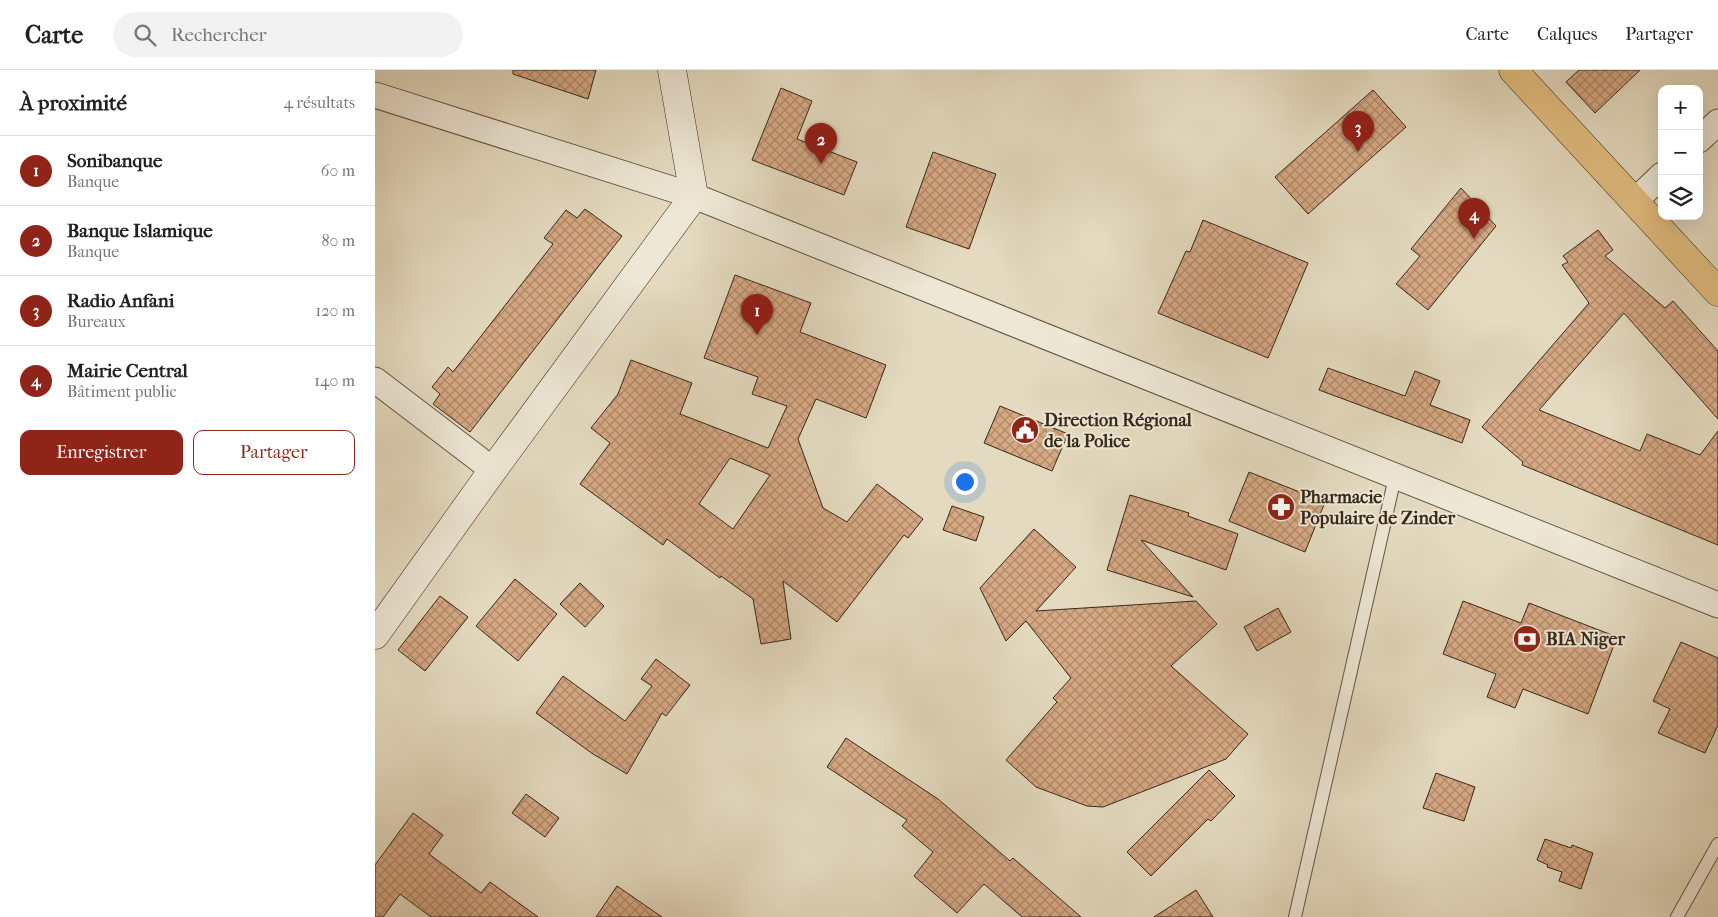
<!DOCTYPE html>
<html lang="fr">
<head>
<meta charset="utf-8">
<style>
	:root { --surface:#fff; --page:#f2f2f2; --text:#202124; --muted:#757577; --line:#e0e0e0; --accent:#8f2418 }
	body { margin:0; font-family:"IM FELL French Canon",serif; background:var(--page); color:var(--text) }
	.controls { position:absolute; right:15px; top:15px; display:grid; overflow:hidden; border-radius:10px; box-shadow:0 5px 20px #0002 }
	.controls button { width:45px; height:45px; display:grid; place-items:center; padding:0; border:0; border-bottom:1px solid var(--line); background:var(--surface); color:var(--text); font:25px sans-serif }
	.you { position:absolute; left:589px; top:411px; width:18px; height:18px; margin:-12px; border:4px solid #fff; border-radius:50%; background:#1a73e8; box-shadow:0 0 0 8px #1a73e833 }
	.badge { display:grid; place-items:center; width:32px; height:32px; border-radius:50%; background:var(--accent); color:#fff; font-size:16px; font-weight:700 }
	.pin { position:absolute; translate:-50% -41px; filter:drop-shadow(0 1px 2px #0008) }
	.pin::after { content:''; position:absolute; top:26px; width:18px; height:15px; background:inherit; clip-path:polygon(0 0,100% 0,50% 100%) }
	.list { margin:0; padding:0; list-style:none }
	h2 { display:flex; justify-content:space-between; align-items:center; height:65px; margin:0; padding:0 20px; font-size:21px }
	h2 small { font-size:16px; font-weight:400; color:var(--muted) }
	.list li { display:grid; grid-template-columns:32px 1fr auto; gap:15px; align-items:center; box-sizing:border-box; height:70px; padding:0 20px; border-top:1px solid var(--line) }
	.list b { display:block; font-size:19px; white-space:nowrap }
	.list p { margin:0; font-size:16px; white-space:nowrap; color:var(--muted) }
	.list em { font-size:16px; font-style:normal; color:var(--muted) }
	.actions { display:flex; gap:10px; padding:15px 20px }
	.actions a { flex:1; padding:11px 0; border:1px solid var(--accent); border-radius:10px; text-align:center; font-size:18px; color:var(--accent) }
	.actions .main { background:var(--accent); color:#fff }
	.icon { flex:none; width:28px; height:28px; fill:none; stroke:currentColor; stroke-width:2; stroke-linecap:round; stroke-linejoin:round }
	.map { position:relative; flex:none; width:1343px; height:847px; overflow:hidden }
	header { display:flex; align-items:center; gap:30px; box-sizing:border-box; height:70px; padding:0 25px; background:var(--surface); border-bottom:1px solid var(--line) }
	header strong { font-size:24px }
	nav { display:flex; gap:28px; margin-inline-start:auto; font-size:18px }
	.search { width:350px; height:45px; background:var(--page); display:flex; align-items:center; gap:12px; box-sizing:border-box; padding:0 18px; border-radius:28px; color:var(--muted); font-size:19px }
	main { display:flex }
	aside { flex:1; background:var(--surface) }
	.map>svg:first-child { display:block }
</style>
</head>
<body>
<header>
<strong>Carte</strong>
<div class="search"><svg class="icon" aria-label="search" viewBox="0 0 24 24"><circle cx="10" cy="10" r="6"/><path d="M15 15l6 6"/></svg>Rechercher</div>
<nav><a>Carte</a><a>Calques</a><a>Partager</a></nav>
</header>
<main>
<aside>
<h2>À proximité<small>4 résultats</small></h2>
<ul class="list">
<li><span class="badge">1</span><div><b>Sonibanque</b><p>Banque</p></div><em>60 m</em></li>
<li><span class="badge">2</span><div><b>Banque Islamique</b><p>Banque</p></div><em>80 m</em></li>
<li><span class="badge">3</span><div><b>Radio Anfani</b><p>Bureaux</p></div><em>120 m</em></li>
<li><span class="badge">4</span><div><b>Mairie Central</b><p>Bâtiment public</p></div><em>140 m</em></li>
</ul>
<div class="actions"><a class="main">Enregistrer</a><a>Partager</a></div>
</aside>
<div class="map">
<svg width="1343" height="847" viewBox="0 0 1343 847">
	<defs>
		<pattern id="building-cross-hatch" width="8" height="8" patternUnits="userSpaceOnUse" patternTransform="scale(1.25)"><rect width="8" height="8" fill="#d6a883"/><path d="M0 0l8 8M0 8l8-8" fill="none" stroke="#ae896a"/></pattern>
	</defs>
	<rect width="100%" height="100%" fill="#e4dabf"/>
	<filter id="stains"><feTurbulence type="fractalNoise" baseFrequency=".004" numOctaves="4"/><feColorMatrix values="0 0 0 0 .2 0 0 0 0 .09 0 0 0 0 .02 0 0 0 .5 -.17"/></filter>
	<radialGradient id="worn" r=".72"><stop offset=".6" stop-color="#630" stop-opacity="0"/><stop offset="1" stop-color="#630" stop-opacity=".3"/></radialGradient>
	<path fill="url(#building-cross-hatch)" stroke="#37281b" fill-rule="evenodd" d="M 138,0 L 221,0 L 213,29 L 138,4 Z
		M 1204,0 L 1265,0 L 1220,43 L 1191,12 Z
		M 406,18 L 437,31 L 422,69 L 482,92 L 469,125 L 377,90 Z
		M 998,20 L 1031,57 L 933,144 L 900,107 Z
		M 558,82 L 621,104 L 594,179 L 531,157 Z
		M 1086,118 L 1121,156 L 1053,240 L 1021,214 L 1045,186 L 1036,179 Z
		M 210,139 L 247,166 L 95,362 L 58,334 L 65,324 L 57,317 L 73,297 L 78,302 L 178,174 L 169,168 L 191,140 L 202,148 Z
		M 828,150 L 933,193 L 893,288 L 783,243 L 811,181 L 815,182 Z
		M 1223,160 L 1238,180 L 1230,186 L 1290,238 L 1298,231 L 1343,281 L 1343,349 L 1249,243 L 1164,340 L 1265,381 L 1272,364 L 1325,385 L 1343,361 L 1343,475 L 1147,395 L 1148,392 L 1107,357 L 1214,233 L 1187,195 L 1193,192 L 1188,186 Z
		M 360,205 L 436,233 L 425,262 L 511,295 L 491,348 L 441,329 L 423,369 L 448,438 L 472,452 L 502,414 L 548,449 L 533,468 L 529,465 L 462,552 L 408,511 L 416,569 L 386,574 L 378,529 L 346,506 L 345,508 L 292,469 L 288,475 L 205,414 L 235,373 L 216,358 L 243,324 L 256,290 L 317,313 L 305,344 L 393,378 L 412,336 L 377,324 L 383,307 L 329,288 ZM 355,388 L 395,405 L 358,459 L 324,434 Z
		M 953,298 L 1030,326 L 1040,301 L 1065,311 L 1055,335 L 1095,350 L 1087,373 L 944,320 Z
		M 625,336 L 693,364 L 677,401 L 609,373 Z
		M 874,402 L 950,432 L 930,482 L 854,451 Z
		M 755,425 L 814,443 L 813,446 L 863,464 L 851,500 L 766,470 L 818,527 L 732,500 Z
		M 577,436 L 609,447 L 601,471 L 568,460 Z
		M 659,459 L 701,497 L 661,541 L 821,531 L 842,554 L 796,596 L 873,664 L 851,689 L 728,737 L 712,736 L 661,717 L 631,690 L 682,632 L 678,628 L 696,608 L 651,551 L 631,571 L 605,518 Z
		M 140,509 L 182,544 L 143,591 L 101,556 Z
		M 205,513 L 229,536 L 210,557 L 185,534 Z
		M 65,526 L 93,547 L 50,601 L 23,580 Z
		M 1088,531 L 1146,553 L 1154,533 L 1242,567 L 1213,644 L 1148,619 L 1140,638 L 1112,627 L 1121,604 L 1068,584 Z
		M 903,538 L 916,562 L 882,581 L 869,557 Z
		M 1306,572 L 1343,588 L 1343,655 L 1330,683 L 1283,663 L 1295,639 L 1278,631 Z
		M 281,589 L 315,615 L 291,646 L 287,643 L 252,704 L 218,684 L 161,643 L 188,606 L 250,651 L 277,616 L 266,609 Z
		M 471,668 L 563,729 L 635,791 L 638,788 L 706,847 L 647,847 L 609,814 L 582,843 L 539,806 L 558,782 L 527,756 L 532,750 L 452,697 Z
		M 834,700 L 860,726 L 836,751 L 833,749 L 776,806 L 752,782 Z
		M 1061,703 L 1100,717 L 1089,751 L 1048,738 Z
		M 151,724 L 184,748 L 170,767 L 137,743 Z
		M 38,743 L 68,765 L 54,784 L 106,823 L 115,812 L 163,847 L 56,847 L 25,824 L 8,847 L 0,847 L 0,795 Z
		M 1170,769 L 1196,778 L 1197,775 L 1218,783 L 1206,819 L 1184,811 L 1187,802 L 1172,797 L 1173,795 L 1162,790 Z
		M 242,816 L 287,847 L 221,847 Z
		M 821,820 L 838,847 L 779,847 Z"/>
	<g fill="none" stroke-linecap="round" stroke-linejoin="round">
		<defs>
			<path id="lane" d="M 920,847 L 1020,407
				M 1302,847 L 1343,774"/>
			<path id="street" d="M 0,25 L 319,126 L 1343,535
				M 1324,70 L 1343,52
				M 1259,132 L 1287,105
				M 0,310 L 118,400"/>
			<path id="secondary" d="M 0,565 L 118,400 L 319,126 L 297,0"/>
			<path id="highway" d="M 1138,0 L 1343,222"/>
		</defs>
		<use href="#lane" stroke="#625444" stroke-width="14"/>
		<use href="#street" stroke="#625444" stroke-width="27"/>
		<use href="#secondary" stroke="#37281b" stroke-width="29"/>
		<use href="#highway" stroke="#37281b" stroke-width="29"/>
		<use href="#lane" stroke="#ede7d5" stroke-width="12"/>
		<use href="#street" stroke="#ede7d5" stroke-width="25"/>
		<use href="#secondary" stroke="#ede7d5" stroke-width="28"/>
		<use href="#highway" stroke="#e2bd80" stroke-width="28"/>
	</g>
	<defs>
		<symbol id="civic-disc" viewBox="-11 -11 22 22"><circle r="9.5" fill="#8f2418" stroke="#ede7d5"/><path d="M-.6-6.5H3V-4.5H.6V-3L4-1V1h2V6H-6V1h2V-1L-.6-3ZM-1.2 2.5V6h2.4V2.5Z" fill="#fff"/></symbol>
		<symbol id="pharmacy-disc" viewBox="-11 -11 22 22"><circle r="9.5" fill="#8f2418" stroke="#ede7d5"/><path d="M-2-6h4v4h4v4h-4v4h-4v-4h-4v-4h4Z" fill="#fff"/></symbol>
		<symbol id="bank-disc" viewBox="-11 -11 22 22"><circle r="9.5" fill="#8f2418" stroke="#ede7d5"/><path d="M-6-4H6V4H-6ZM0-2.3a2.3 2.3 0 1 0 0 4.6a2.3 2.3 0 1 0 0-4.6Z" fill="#fff"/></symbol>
	</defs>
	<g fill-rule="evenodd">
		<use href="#civic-disc" x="634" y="344" width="32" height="32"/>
		<use href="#pharmacy-disc" x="890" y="421" width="32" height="32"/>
		<use href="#bank-disc" x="1136" y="553" width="32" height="32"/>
	</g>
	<g text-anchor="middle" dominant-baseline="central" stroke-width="4" stroke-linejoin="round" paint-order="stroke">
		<g font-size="18" font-weight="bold" fill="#37281b" stroke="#ede7d5" text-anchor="start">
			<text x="669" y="350">Direction Régional<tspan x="669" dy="21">de la Police</tspan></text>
			<text x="925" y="427">Pharmacie<tspan x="925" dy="21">Populaire de Zinder</tspan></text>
			<text x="1171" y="569">BIA Niger</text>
		</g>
	</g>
	<rect width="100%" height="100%" filter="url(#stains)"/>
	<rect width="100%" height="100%" fill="url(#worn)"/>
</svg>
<div class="controls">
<button>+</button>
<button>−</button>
<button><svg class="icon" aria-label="layers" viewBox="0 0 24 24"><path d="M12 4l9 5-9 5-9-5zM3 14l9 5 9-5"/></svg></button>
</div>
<div class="you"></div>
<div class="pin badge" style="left:382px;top:265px">1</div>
<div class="pin badge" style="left:446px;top:94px">2</div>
<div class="pin badge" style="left:983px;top:82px">3</div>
<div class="pin badge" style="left:1099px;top:169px">4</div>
</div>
</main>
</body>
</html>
